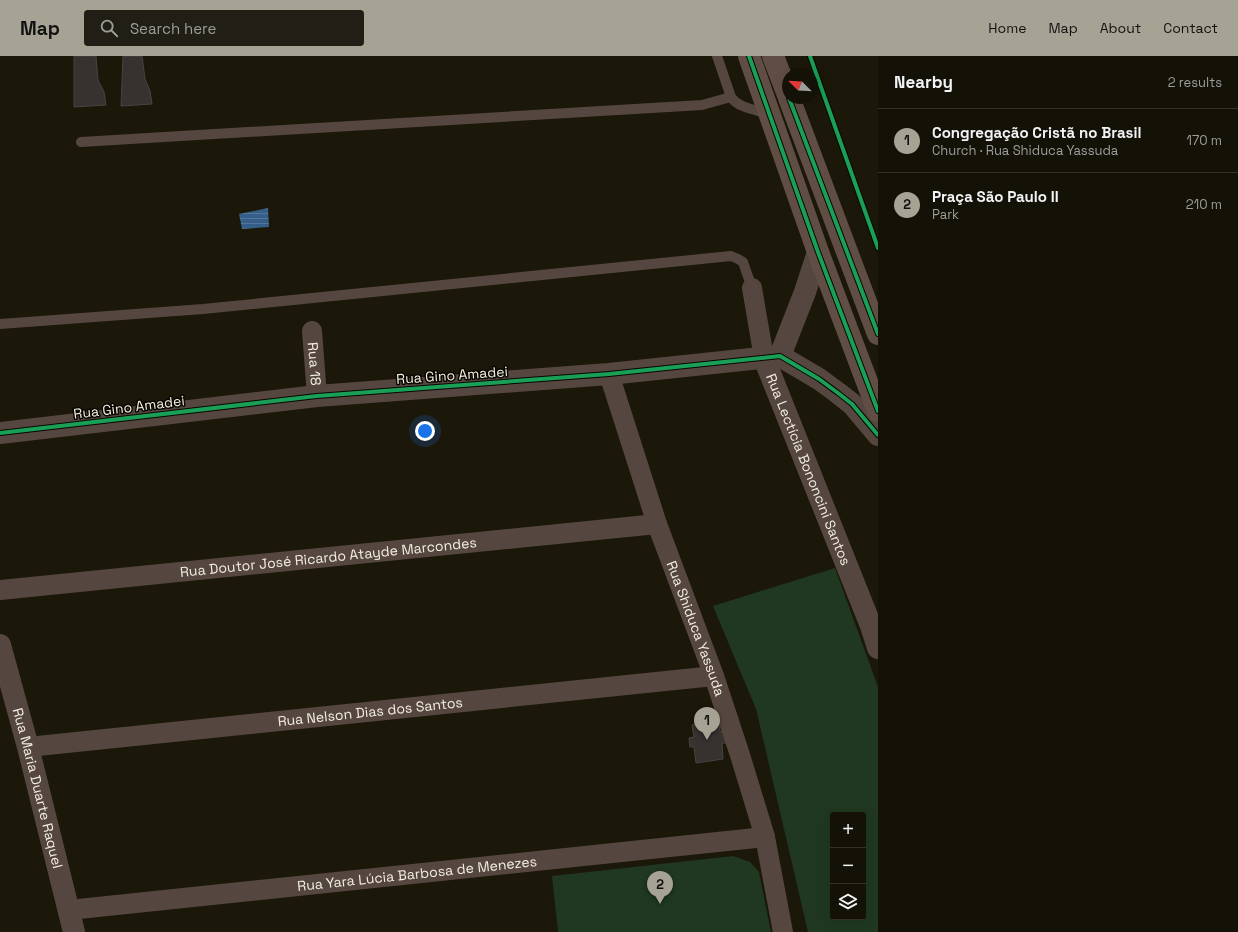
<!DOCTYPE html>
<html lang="en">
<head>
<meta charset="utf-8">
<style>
	:root { --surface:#141107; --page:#211f15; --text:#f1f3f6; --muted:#9d9d9b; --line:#333128; --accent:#a7a394 }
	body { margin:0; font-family:"Space Grotesk",sans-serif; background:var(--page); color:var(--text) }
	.controls { position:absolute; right:12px; bottom:12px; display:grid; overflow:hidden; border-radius:4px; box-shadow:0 4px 16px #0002 }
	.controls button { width:36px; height:36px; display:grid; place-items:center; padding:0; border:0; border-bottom:1px solid var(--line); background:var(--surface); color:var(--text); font:20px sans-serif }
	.compass { position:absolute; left:782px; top:12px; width:36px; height:36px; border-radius:50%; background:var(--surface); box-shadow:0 4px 16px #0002; rotate:294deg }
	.you { position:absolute; left:425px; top:375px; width:14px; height:14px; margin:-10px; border:3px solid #fff; border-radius:50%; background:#1a73e8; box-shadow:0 0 0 6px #1a73e833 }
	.badge { display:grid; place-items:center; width:26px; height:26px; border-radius:50%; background:var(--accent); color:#111; font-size:13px; font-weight:700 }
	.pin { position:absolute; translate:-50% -33px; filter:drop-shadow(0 1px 2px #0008) }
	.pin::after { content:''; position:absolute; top:21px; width:14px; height:12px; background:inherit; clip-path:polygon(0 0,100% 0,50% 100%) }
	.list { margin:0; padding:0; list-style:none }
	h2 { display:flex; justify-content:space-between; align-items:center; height:52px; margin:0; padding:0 16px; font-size:17px }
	h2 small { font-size:13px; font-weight:400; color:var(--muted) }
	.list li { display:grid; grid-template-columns:26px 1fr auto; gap:12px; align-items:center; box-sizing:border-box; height:64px; padding:0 16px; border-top:1px solid var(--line) }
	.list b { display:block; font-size:15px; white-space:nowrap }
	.list p { margin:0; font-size:13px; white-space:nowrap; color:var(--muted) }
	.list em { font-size:13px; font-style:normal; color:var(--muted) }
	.icon { flex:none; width:22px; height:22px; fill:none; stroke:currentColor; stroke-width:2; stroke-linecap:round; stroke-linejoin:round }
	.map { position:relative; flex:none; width:878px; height:876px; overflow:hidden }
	header { display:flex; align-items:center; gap:24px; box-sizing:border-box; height:56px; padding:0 20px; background:var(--accent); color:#111 }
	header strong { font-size:19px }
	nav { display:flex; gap:22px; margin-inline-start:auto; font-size:14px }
	.search { width:280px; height:36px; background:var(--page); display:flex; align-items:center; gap:10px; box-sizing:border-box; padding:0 14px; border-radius:4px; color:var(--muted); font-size:15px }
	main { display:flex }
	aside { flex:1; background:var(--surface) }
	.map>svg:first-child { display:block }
</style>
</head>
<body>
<header>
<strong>Map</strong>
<div class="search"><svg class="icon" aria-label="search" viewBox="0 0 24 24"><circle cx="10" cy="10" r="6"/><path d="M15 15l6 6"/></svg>Search here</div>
<nav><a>Home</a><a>Map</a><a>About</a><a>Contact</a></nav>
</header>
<main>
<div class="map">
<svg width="878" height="876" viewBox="0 0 878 876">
	<defs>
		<pattern id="water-rules" width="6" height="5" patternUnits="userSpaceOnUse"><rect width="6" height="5" fill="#355f88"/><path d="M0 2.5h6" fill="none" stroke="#537698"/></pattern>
	</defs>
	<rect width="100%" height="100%" fill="#1b1709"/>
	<path fill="#1f381f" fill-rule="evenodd" d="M 835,512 L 878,631 L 878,876 L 808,876 L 756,653 L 713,550 ZM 833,759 L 863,759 L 863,861 L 833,861 Z
		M 733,800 L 750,806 L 759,816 L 771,876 L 558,876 L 552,820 Z"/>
	<path fill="url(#water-rules)" d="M 268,152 L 269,171 L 242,173 L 239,158 Z"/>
	<path fill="#373230" stroke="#494442" d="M 74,0 L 96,0 L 98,24 L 104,36 L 106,49 L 74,51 Z
		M 123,0 L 142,0 L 145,23 L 150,35 L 152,48 L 121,50 Z
		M 714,660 L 715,664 L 719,663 L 720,676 L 724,675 L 726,687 L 722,687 L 723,703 L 696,707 L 694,691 L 690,691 L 689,682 L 694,681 L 692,669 L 695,668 L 695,664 Z"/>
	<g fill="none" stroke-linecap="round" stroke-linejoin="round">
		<path stroke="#55473f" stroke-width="10" d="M 717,0 L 731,41 C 738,52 757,54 769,58
			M 81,86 L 702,49 L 731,41
			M 0,268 L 203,253 L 731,200 L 738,203 L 743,206 L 752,232"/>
		<g stroke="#55473f" stroke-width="20">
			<path d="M 752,232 L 764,302"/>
			<path id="s1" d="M 312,275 L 317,340"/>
			<path id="s2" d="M 609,318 L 657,468 L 714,620 L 740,699 L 765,781 L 783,876"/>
			<path id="s3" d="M 0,534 L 657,468"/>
			<path id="s4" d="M 28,691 L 714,620"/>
			<path id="s5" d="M 69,854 L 765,781"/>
		</g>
		<g stroke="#55473f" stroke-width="22">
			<path d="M 780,300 L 805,236 L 818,196"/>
			<path id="s6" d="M 764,302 L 871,570 L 878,592"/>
			<path d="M 0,377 L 317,340 L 609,318 L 780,300 L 819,323 L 838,337 L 852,348 L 878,379"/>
			<path id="s7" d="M 0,589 L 28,691 L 74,876"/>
		</g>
		<path stroke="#604e44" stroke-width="22" d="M 749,0 L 818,196 L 878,355
			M 773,0 L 788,39
			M 789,42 L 878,278"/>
		<defs>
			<path id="cycleway" d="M 749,0 L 818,196 L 878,355
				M 810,0 L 878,192
				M 789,42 L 878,278
				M 0,377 L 317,340 L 609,318 L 780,300 L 819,323 L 838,337 L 852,348 L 878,379"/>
		</defs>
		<use href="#cycleway" stroke="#080601" stroke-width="6"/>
		<use href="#cycleway" stroke="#1a9f57" stroke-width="4"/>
	</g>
	<g text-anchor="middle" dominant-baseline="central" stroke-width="3" stroke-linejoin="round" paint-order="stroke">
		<g font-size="14" fill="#f3efdf" stroke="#080601">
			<text stroke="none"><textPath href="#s1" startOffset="33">Rua 18</textPath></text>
			<text transform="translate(452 319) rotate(-4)">Rua Gino Amadei</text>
			<text transform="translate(129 351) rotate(-7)">Rua Gino Amadei</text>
			<text stroke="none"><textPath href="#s6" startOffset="120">Rua Lectícia Bononcini Santos</textPath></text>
			<text stroke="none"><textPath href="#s3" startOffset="330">Rua Doutor José Ricardo Atayde Marcondes</textPath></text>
			<text stroke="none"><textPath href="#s2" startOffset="269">Rua Shiduca Yassuda</textPath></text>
			<text stroke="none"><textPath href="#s4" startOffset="344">Rua Nelson Dias dos Santos</textPath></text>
			<text stroke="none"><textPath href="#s7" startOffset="148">Rua Maria Duarte Raquel</textPath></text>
			<text stroke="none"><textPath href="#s5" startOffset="350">Rua Yara Lúcia Barbosa de Menezes</textPath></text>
		</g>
	</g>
</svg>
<div class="controls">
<button>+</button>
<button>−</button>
<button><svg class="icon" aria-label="layers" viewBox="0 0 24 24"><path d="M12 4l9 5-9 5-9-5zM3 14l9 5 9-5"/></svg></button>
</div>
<svg class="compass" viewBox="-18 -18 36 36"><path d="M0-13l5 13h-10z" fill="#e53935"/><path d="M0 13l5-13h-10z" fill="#9d9d9b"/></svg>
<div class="you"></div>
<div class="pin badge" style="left:707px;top:684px">1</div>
<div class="pin badge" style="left:660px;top:848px">2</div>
</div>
<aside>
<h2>Nearby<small>2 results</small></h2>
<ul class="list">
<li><span class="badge">1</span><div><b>Congregação Cristã no Brasil</b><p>Church · Rua Shiduca Yassuda</p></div><em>170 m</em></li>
<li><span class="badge">2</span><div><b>Praça São Paulo II</b><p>Park</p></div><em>210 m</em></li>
</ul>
</aside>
</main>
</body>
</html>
